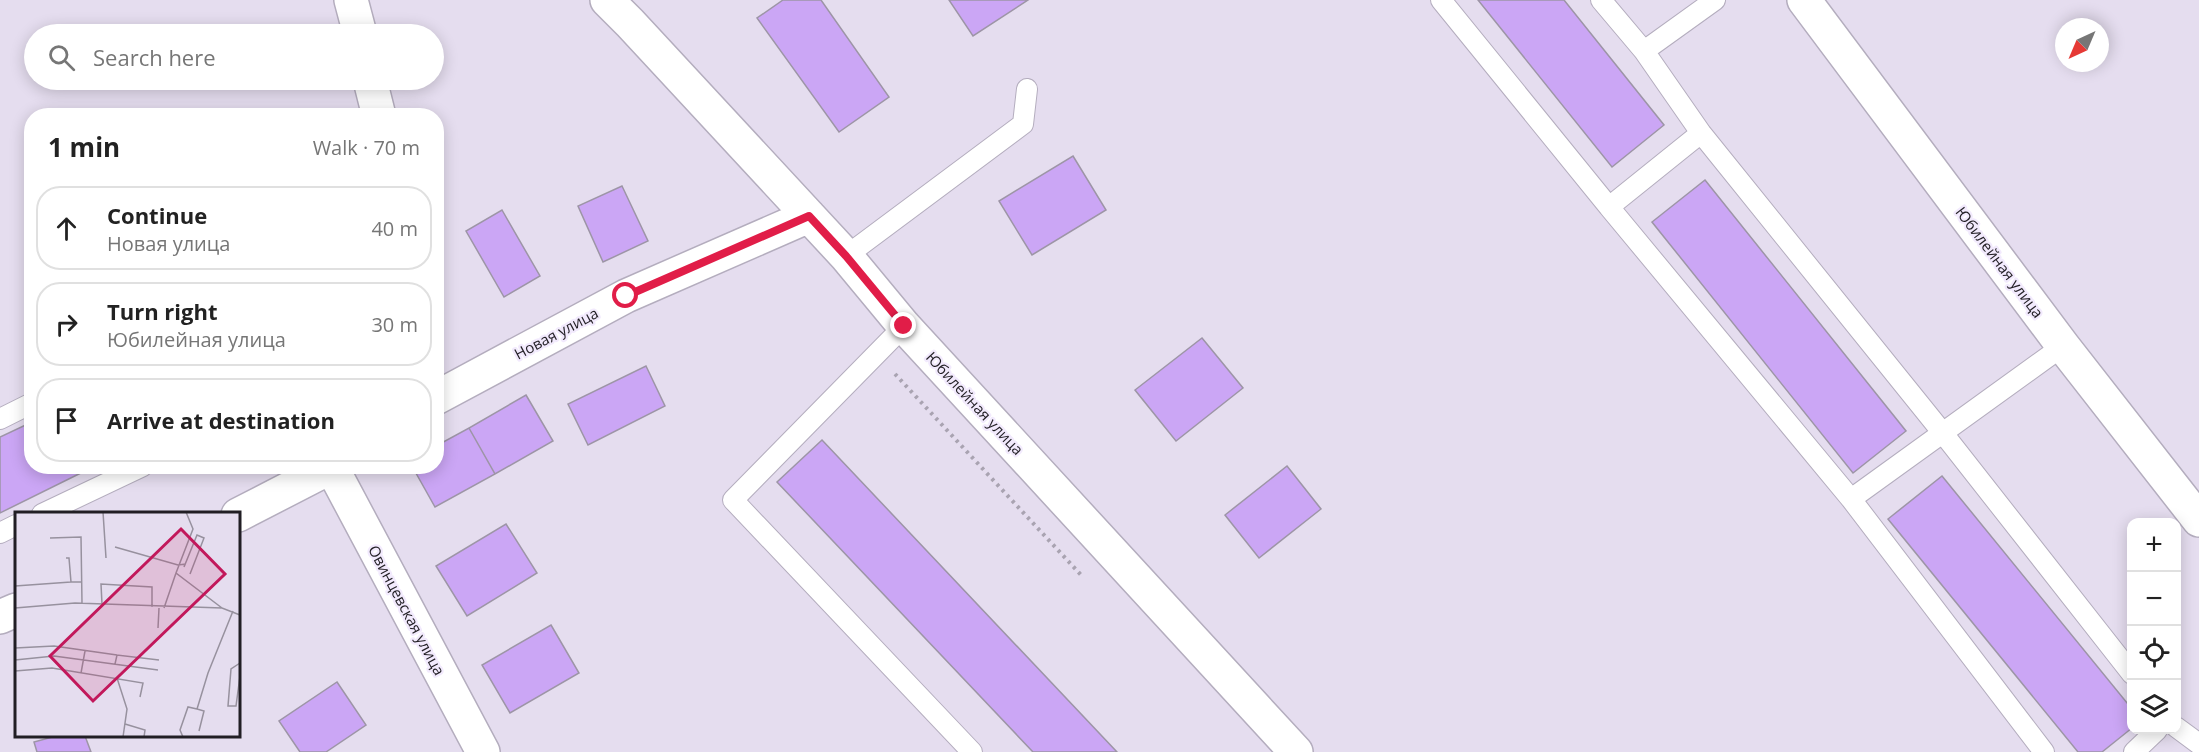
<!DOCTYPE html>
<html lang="en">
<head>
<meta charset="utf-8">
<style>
	:root { --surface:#fff; --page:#f2f2f2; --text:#222; --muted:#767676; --line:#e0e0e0 }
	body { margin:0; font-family:"Open Sans",sans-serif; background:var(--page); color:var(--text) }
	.controls { position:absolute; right:18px; bottom:18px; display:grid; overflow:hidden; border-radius:12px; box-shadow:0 3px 15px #0003 }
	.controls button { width:54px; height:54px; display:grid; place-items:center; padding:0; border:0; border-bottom:2px solid var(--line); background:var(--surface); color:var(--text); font:30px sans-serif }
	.compass { position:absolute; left:2055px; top:18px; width:54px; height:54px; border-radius:50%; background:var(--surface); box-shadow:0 3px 15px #0003; rotate:224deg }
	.stop { position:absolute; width:18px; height:18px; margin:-14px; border:4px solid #e11d48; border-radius:50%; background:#fff }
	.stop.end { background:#e11d48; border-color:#fff; box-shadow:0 2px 6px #0008 }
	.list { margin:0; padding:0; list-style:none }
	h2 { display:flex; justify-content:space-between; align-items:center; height:78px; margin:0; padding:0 24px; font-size:26px }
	h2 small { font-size:20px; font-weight:400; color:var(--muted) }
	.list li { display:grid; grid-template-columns:39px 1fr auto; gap:18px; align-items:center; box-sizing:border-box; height:84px; margin:0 12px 12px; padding:0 12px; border:2px solid var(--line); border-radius:24px }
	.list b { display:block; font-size:22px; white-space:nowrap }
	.list p { margin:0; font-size:20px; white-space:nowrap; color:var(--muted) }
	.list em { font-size:20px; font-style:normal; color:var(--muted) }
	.icon { flex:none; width:33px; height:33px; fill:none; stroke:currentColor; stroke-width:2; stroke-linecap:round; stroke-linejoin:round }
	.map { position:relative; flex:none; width:2199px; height:752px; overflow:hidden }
	.search { position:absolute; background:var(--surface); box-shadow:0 3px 15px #0003; left:24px; top:24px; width:420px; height:66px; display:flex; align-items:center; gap:15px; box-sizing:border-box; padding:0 21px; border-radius:33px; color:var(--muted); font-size:22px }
	.panel { position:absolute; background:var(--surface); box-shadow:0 3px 15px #0003; left:24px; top:108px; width:420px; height:366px; border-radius:24px }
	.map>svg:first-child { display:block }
</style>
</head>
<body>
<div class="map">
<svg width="2199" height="752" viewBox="0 0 2199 752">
	<rect width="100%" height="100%" fill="#e5ddef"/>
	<path fill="#cba6f5" stroke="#9d95a6" stroke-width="1.5" d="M 783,0 L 821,0 L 889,97 L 839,132 L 757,18 Z
		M 949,0 L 1028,0 L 973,36 Z
		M 1478,0 L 1564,0 L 1664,125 L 1612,167 Z
		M 1073,156 L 1106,210 L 1032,255 L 999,201 Z
		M 1705,180 L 1906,431 L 1853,473 L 1652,222 Z
		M 622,186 L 648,241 L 603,262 L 578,206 Z
		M 502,210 L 540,276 L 504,297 L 466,231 Z
		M 1202,338 L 1243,388 L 1176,441 L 1135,390 Z
		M 646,366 L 665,406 L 588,445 L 568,404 Z
		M 526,395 L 553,441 L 495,474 L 469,428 Z
		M 32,422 L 32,466 L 95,466 L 0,513 L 0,437 Z
		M 469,428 L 495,474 L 435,507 L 412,466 L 436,466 L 436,446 Z
		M 822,440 L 1117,752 L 1033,752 L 777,482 Z
		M 1287,466 L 1321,509 L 1259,558 L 1225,515 Z
		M 1942,476 L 2132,709 L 2132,728 L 2102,752 L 2078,752 L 1888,519 Z
		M 506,524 L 537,573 L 467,616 L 436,566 Z
		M 551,625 L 579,673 L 510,713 L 482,665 Z
		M 337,682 L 366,725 L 326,752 L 300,752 L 279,721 Z
		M 56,736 L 85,736 L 91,752 L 37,752 L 34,742 Z"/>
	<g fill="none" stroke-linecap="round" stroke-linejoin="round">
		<defs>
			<path id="service" d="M 1441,0 L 1609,207 L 1701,133
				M 1601,0 L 1644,51 L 1701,133 L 1942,432 L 2132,674
				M 1644,51 L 1715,0
				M 1609,207 L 1851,499 L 2044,752
				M 846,256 L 1023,124 L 1027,89
				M 904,326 L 733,500 L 972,752
				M 0,419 L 32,403
				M 1851,499 L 2063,346
				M 42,514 L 143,466
				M 0,533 L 16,525
				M 2176,727 L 2199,744
				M 2134,752 L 2157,730"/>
			<path id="minor" d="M 351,0 L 360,34
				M 607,0 L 630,23 L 846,256 L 904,326 L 1296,752
				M 1804,0 L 2063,346 L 2199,520
				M 370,80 L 379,116
				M 436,398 L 626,296 L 809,216
				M 332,468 L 483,752
				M 238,515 L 333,466
				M 0,617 L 16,610"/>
		</defs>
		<use href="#service" stroke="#b4adbe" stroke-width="22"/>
		<use href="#minor" stroke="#b4adbe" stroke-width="36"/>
		<path stroke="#a9a3b1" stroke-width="4" stroke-dasharray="3 4.5" stroke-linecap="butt" d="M 895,374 L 1082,576"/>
		<use href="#service" stroke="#fff" stroke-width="20"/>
		<use href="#minor" stroke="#fff" stroke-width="33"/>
	</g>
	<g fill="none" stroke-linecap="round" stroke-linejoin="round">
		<path stroke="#e11d48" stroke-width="8" d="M 626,296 L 809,216 L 846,256 L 904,326"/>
	</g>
	<g text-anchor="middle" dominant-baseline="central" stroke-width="4.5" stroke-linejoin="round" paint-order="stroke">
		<g font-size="15" fill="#211e24" stroke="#f2eafd">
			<text transform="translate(2000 262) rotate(53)">Юбилейная улица</text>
			<text transform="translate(556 333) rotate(-28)">Новая улица</text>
			<text transform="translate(975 403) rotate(47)">Юбилейная улица</text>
			<text transform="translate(407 610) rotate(62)">Овинцевская улица</text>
		</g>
	</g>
	<g transform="translate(15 512)">
		<rect width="225" height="225" fill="#e5ddef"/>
		<path fill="none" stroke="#97919e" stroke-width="1.5" d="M 88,0 L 91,46M 171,0 L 178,17 L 161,61 L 207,96M 35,26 L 66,25 L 67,91M 100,35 L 163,53 L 171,52M 51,46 L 54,46 L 56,70 L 67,70M 169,55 L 182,23 L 189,26 L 175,62M 0,74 L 56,70M 87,92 L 86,72 L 137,75 L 137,95M 0,96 L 60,91 L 207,96 L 225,103M 149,96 L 161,61M 143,116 L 144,96M 0,136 L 39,134 L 102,143M 0,136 L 0,159M 0,148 L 39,144 L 143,158M 225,151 L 216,157 L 213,194 L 221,194 L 225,164M 100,152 L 102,143 L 144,148M 0,159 L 37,156 L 128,171 L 125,185M 66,161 L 70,139M 102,166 L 112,197 L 108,225M 110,212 L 130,218 L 129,225M 184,219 L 189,199 L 182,197 L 193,161 L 218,99M 168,225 L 165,218 L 173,195 L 182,197"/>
		<path fill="#c2185b" fill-opacity="0.15" stroke="#c2185b" stroke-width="3" d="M 166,17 L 210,62 L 78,189 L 35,144 Z"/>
		<rect width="225" height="225" fill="none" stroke="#211e24" stroke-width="3"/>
	</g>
</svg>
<div class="controls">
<button>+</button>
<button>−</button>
<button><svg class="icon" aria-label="locate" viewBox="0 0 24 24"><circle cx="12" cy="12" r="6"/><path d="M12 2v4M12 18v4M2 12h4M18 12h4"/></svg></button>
<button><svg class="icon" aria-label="layers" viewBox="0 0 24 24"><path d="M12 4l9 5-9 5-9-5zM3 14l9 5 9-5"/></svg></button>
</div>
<svg class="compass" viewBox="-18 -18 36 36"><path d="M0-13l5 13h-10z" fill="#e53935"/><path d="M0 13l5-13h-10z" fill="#767676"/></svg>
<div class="stop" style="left:626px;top:296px"></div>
<div class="stop end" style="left:904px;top:326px"></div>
<div class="search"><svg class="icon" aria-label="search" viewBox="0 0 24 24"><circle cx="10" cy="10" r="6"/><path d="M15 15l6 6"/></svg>Search here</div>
<section class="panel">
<h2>1 min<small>Walk · 70 m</small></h2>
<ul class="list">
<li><svg class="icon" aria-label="ahead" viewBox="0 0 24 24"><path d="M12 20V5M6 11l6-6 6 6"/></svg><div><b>Continue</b><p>Новая улица</p></div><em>40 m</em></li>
<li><svg class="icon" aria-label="right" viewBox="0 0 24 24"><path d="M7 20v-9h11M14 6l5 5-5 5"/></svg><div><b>Turn right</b><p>Юбилейная улица</p></div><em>30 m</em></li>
<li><svg class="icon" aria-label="arrive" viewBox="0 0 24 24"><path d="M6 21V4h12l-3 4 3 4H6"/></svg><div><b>Arrive at destination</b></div></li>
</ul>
</section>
</div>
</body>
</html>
